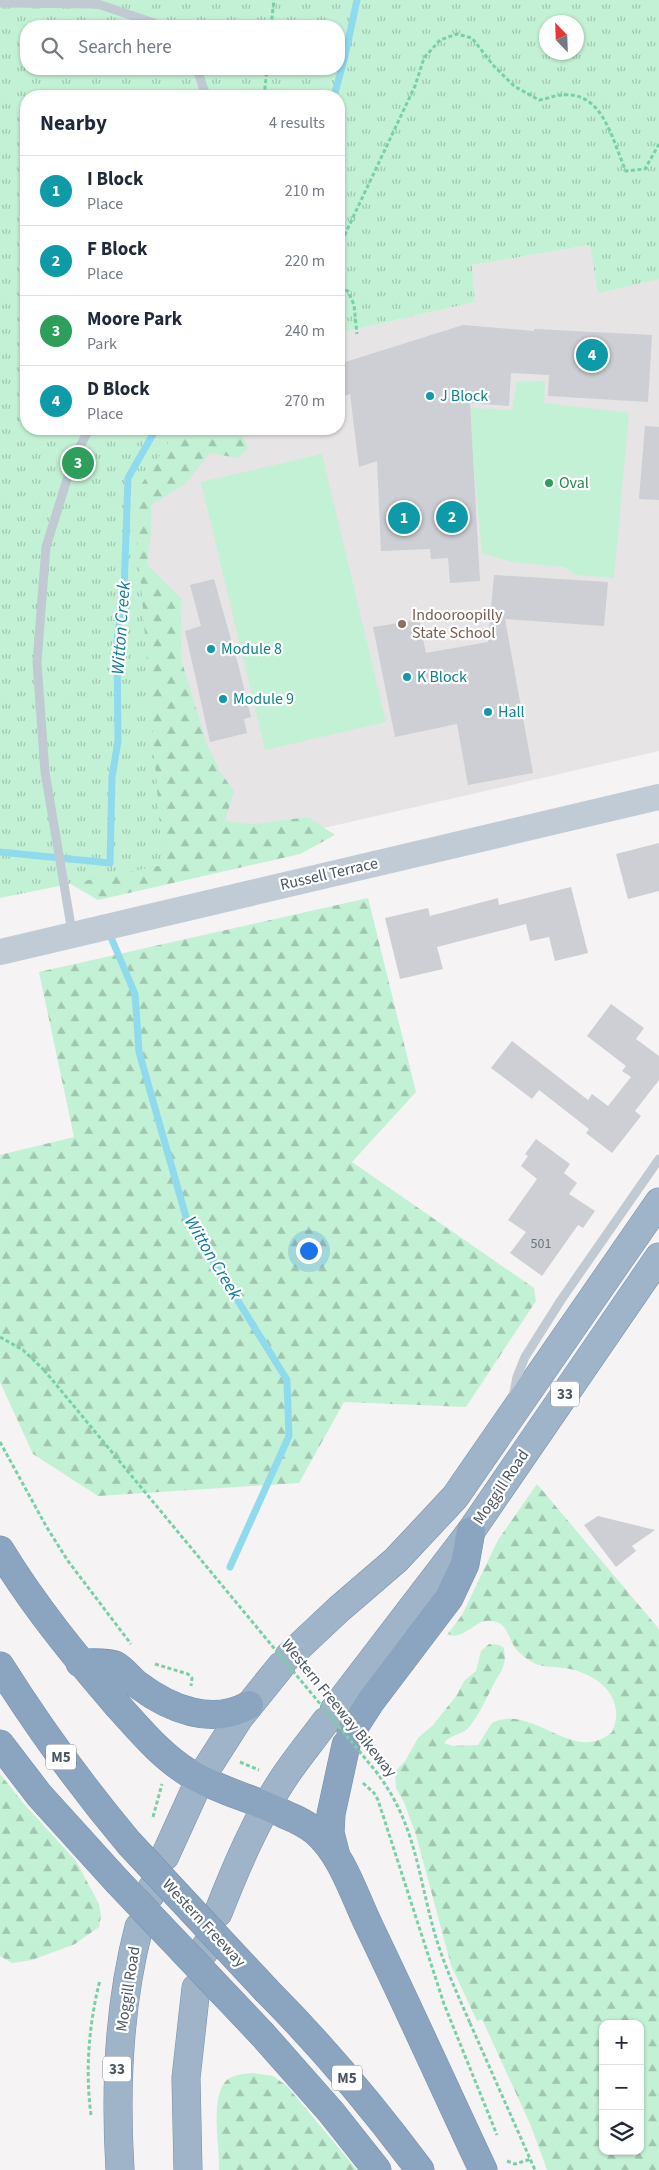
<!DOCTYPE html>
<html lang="en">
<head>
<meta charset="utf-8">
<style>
	:root { --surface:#fff; --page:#f6f6f7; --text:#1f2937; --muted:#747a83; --line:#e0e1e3; --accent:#ea580c }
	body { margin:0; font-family:"Source Sans 3",sans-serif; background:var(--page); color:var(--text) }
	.controls { position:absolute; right:15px; bottom:15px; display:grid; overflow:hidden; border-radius:10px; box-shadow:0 1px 4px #0004 }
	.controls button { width:45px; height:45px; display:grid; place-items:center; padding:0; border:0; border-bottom:1px solid var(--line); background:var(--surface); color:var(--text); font:25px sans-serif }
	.compass { position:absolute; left:539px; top:15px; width:45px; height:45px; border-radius:50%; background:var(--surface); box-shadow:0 1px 4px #0004; rotate:337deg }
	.you { position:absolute; left:308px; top:1250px; width:18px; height:18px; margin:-12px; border:4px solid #fff; border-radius:50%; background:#1a73e8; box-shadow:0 0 0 8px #1a73e833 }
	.badge { display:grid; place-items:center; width:32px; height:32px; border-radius:50%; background:var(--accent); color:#fff; font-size:16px; font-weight:700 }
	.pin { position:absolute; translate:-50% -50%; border:2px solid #fff; box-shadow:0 1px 5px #0006 }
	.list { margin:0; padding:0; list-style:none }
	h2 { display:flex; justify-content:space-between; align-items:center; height:65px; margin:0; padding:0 20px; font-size:21px }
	h2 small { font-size:16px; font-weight:400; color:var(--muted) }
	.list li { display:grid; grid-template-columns:32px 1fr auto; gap:15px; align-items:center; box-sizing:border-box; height:70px; padding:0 20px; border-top:1px solid var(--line) }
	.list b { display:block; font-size:19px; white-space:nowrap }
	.list p { margin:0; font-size:16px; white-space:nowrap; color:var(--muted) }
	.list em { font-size:16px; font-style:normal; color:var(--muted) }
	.icon { flex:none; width:28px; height:28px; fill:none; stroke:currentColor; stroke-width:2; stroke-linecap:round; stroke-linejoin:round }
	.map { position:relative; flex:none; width:659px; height:2170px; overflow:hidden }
	.search { position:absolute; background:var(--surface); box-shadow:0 1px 4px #0004; left:20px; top:20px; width:325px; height:55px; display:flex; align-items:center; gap:12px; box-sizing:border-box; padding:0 18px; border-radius:20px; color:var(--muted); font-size:19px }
	.panel { position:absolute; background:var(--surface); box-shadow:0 1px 4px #0004; left:20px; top:90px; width:325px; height:345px; border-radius:20px }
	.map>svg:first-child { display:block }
</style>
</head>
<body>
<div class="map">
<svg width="659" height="2170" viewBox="0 0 659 2170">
	<defs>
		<pattern id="forest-firs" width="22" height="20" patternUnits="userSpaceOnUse" patternTransform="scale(1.25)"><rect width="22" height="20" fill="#c3f1d5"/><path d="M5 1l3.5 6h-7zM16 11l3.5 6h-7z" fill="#a0c6b0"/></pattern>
		<pattern id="park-tufts" width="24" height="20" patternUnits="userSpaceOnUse" patternTransform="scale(1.25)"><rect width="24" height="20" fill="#c3f1d5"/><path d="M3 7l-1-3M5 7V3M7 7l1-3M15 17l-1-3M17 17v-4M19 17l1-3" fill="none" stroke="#a0c6b0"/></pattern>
	</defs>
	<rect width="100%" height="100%" fill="#f5f3f3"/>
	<path fill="#e6e4e5" d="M 590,245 L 659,279 L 659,751 L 163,865 L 134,496 L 177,429 L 339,429 L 339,333 L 475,302 L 472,265 Z"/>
	<path fill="url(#forest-firs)" fill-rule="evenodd" d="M 26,26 L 26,429 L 241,429 L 248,449 L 238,458 L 210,453 L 185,484 L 151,505 L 151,532 L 147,565 L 181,598 L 181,659 L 206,742 L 220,772 L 234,791 L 225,821 L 255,824 L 308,817 L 335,835 L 300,854 L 98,900 L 45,869 L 0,898 L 0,844 L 12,604 Z
		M 368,898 L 416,1092 L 352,1162 L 534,1288 L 536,1301 L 466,1407 L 344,1402 L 299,1483 L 98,1496 L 33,1454 L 0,1382 L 0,1155 L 74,1137 L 39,972 Z
		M 537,1484 L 659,1629 L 659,2170 L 547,2170 L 531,2126 L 482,2019 L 477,2021 L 451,1965 L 416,1835 L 404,1802 L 396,1788 L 395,1772 L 405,1761 L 418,1738 L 433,1725 L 457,1695 L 464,1681 L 476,1671 L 481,1651 L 489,1644 L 499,1645 L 504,1648 L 505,1660 L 502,1670 C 490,1688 484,1708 470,1726 C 464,1735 450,1734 444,1743 L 453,1746 L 478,1745 L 492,1723 C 533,1702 573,1766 612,1732 C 628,1696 595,1672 564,1668 C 552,1666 541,1668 530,1661 C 526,1658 519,1653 516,1649 C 508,1638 508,1623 492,1621 C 474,1618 469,1639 447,1635 L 462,1615 L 498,1540 ZM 603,2024 L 640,2024 L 640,2151 L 603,2151 Z
		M 0,1774 L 24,1804 L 76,1861 L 99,1904 L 101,1916 L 99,1927 L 75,1944 L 32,1960 L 12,1963 L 0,1956 Z
		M 253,2073 L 273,2076 L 287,2086 L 357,2170 L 219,2170 C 220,2146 210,2101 225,2082 C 232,2074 244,2074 253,2073 Z"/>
	<path fill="url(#park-tufts)" fill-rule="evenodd" d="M 0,0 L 659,0 L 659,279 L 598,293 L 590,245 L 472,265 L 475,302 L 339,333 L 339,96 L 26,96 L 26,429 L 177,429 L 134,496 L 163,865 L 0,898 ZM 546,22 L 576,22 L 576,52 L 546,52 ZM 26,26 L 339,26 L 339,69 L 26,69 Z"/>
	<path fill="#c3f1d5" d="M 545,381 L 544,403 L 629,413 L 614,578 L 576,575 L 564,567 L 512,562 L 482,553 L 468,408 L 512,410 L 517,382 Z
		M 322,454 L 386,722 L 265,750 L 201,482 Z"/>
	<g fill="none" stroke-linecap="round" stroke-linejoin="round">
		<path stroke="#90daee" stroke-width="7" d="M 334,96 L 344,60 L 357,0
			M 0,852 L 110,863 L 112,777 L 118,741 L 117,640 L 124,592 L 128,478 L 156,429
			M 110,935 L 135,994 L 139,1052 L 186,1217 L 287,1380 L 289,1436 L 230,1567"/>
	</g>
	<path fill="#cdcfd5" d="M 463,325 L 534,331 L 534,329 L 652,335 L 648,402 L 548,396 L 549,375 L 511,373 L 509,406 L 470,403 L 480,581 L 450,583 L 448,558 L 431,559 L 430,549 L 381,551 L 377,461 L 359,467 L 350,394 L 339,398 L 339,364 Z
		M 645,426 L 659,427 L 659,500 L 639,499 Z
		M 494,575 L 608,582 L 604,626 L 505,619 L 533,773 L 468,785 L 457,724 L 395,737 L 373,627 L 419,620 L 426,653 L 488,642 Z
		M 214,579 L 239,668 L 251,717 L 244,719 L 247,733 L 210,742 L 185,631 L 201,626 L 190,585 Z
		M 659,843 L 659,891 L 628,899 L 616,854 Z
		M 571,887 L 588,953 L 555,961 L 549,937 L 530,941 L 526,924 L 437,947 L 443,969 L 400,979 L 385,918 L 428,908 L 430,916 L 498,898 L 499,905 Z
		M 611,1004 L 644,1028 L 636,1039 L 659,1056 L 659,1080 L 635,1111 L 641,1116 L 612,1153 L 586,1133 L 589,1129 L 539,1090 L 532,1099 L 491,1068 L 512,1041 L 588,1100 L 592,1094 L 608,1106 L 631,1077 L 622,1071 L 626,1066 L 587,1036 Z
		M 536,1139 L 570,1164 L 564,1173 L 577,1183 L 569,1194 L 595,1211 L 583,1228 L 578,1225 L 542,1276 L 510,1253 L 526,1232 L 508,1220 L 537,1179 L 521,1166 L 528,1156 L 525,1154 Z
		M 598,1516 L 655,1530 L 632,1546 L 636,1551 L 616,1567 L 584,1525 Z"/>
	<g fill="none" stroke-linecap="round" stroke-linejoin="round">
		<defs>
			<path id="trunk" d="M 289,1656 L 339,1609 L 396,1560 L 455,1497 L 659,1202
				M 334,1710 L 471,1531 L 659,1257
				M 165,1856 L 200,1779 L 239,1718 L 281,1666
				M 150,1895 L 152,1888
				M 218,1913 C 236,1867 256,1820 283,1779 C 296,1759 312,1740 326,1721
				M 204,1952 L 206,1946
				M 120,2170 C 115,2088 118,2007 139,1927
				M 188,2170 L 186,2078 L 196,1988"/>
			<path id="motorway" d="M 0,1550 C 34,1606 75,1656 118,1706 C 140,1730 161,1756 189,1773 C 219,1791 255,1799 286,1815 C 296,1819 306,1824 315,1831 C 342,1854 354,1895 369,1926 C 408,2007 445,2089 483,2170
				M 80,1663 C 88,1663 109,1662 115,1665 C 123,1669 131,1680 138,1685 C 170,1709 212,1726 249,1705
				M 0,1666 C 39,1728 82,1787 129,1843
				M 351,1732 L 371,1701 L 449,1598 L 465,1564 L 471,1531
				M 0,1744 L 39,1795 L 117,1881
				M 336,1856 L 330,1833 L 331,1814 L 346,1745
				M 267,1991 C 323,2047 373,2107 420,2170
				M 263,2035 L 331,2112 L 377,2170"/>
		</defs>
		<use href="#trunk" stroke="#7690ad" stroke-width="29"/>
		<use href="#motorway" stroke="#7690ad" stroke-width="29"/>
		<path stroke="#7ad0a6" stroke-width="3" stroke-dasharray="4 2.5" stroke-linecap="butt" d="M 271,26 L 274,0
			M 264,96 L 267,69
			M 339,247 L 415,86 L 424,58 L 440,40 L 457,34 L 472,38 L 493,65 L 514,86 L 539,100 C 547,99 555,95 562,95 C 604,91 612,141 626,171 L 645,169 L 659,144
			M 339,288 L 348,291 L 354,305 L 357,334
			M 0,1337 L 23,1350 L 44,1370
			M 0,1442 L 46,1526 L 68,1561 L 131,1644
			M 155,1664 L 188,1674 L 192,1678 L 191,1686
			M 240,1762 L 259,1770
			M 363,1783 L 374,1793 L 378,1800 L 444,2004 L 497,2135
			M 153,1817 L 162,1784
			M 470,2023 L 535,2170
			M 91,2115 C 85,2070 89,2023 100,1980
			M 507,2161 L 515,2164 L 531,2159"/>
		<path stroke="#c1cad2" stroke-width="9" d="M 0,3 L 98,4 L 154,23 L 158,26
			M 197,69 L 206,96
			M 72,932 L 45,772 L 37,662 L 46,547 L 73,460 L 89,429
			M 513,1397 L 517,1377 L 525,1357 L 561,1300 L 659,1159"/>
		<path stroke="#c1cbd6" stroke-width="26" d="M 0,952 L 659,797"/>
		<use href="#trunk" stroke="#9fb4c9" stroke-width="28"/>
		<use href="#motorway" stroke="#8ba5c1" stroke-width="28"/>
		<defs>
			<path id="motorway-bridge" d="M 129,1843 L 267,1991
				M 117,1881 L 263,2035"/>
		</defs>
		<use href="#motorway-bridge" stroke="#7690ad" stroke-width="29" stroke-linecap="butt"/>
		<path stroke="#7ad0a6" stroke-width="3" stroke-dasharray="4 2.5" stroke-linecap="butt" d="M 44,1370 L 374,1769 C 415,1821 417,1870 434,1931 C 443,1963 457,1993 470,2023"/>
		<use href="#motorway-bridge" stroke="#8ba5c1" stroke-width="28"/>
	</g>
	<g fill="#0f9aa8" stroke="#fff" stroke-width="2">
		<circle cx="430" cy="396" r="5"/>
		<circle cx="211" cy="649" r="5"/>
		<circle cx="407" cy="677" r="5"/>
		<circle cx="223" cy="699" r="5"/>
		<circle cx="488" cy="712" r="5"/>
	</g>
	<circle fill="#2e9e5b" stroke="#fff" stroke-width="2" cx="549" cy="483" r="5"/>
	<circle fill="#8d6e63" stroke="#fff" stroke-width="2" cx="402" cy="624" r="5"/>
	<g text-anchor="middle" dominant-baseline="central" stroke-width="4.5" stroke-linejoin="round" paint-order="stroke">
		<g font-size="14" fill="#6b747e">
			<text x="541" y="1244">501</text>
		</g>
		<g fill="#fff" stroke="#808990" stroke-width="1">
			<rect x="551" y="1381.5" width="28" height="25" rx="4"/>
			<rect x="46" y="1744.5" width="30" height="25" rx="4"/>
			<rect x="103" y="2056.5" width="28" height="25" rx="4"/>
			<rect x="332" y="2065.5" width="30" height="25" rx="4"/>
		</g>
		<g font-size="15" font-weight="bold" fill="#4a5661">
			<text x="565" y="1394">33</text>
			<text x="61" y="1757">M5</text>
			<text x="117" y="2069">33</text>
			<text x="347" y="2078">M5</text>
		</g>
		<g font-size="16" fill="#0d838f" stroke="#fff" text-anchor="start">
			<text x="440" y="396">J Block</text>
			<text x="221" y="649">Module 8</text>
			<text x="417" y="677">K Block</text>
			<text x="233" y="699">Module 9</text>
			<text x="498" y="712">Hall</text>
		</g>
		<g font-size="16" fill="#27864d" stroke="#fff" text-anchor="start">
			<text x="559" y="483">Oval</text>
		</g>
		<g font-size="16" fill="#785e54" stroke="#fff" text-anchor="start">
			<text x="412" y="615">Indooroopilly<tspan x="412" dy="18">State School</tspan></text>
		</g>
		<g font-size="16" fill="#4a5661" stroke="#fff">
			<text transform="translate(329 874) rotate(-13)">Russell Terrace</text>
			<text transform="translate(501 1487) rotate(-56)">Moggill Road</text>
			<text transform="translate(339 1708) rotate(51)">Western Freeway Bikeway</text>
			<text transform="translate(204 1923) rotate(47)">Western Freeway</text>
			<text transform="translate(128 1989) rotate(-81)">Moggill Road</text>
		</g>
		<g font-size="18" font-style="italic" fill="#0c7c9b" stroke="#fff">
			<text transform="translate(121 628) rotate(-86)">Witton Creek</text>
			<text transform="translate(213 1258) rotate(59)">Witton Creek</text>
		</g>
	</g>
</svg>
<div class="controls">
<button>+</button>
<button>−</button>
<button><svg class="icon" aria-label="layers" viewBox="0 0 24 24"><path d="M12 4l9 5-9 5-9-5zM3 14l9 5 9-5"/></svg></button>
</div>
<svg class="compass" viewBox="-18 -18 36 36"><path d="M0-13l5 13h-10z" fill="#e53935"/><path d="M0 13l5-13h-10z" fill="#747a83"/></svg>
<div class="you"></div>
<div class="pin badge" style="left:404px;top:518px;background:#0f9aa8">1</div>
<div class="pin badge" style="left:452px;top:517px;background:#0f9aa8">2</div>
<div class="pin badge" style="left:78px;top:463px;background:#2e9e5b">3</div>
<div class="pin badge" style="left:592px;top:355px;background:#0f9aa8">4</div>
<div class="search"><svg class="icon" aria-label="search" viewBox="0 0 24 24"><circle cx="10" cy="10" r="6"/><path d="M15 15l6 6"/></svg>Search here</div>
<section class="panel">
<h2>Nearby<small>4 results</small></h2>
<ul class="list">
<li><span class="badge" style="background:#0f9aa8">1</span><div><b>I Block</b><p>Place</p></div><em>210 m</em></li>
<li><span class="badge" style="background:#0f9aa8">2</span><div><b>F Block</b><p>Place</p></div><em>220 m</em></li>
<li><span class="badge" style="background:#2e9e5b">3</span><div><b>Moore Park</b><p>Park</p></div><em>240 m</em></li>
<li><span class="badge" style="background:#0f9aa8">4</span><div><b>D Block</b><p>Place</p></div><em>270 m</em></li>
</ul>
</section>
</div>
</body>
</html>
